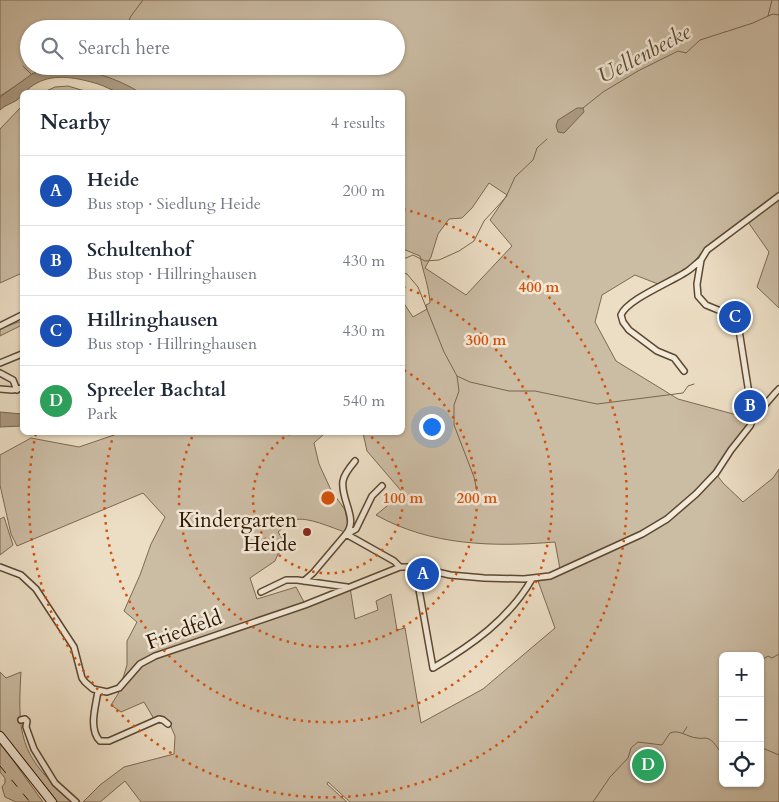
<!DOCTYPE html>
<html lang="en">
<head>
<meta charset="utf-8">
<style>
	:root { --surface:#fff; --page:#f2f2f3; --text:#1f2937; --muted:#747a83; --line:#e0e1e3; --accent:#8f2418 }
	body { margin:0; font-family:Cardo,serif; background:var(--page); color:var(--text) }
	.controls { position:absolute; right:15px; bottom:15px; display:grid; overflow:hidden; border-radius:8px; box-shadow:0 1px 4px #0004 }
	.controls button { width:45px; height:45px; display:grid; place-items:center; padding:0; border:0; border-bottom:1px solid var(--line); background:var(--surface); color:var(--text); font:25px sans-serif }
	.you { position:absolute; left:431px; top:426px; width:18px; height:18px; margin:-12px; border:4px solid #fff; border-radius:50%; background:#1a73e8; box-shadow:0 0 0 8px #1a73e833 }
	.badge { display:grid; place-items:center; width:32px; height:32px; border-radius:50%; background:var(--accent); color:#fff; font-size:16px; font-weight:700 }
	.pin { position:absolute; translate:-50% -50%; border:2px solid #fff; box-shadow:0 1px 5px #0006 }
	.list { margin:0; padding:0; list-style:none }
	h2 { display:flex; justify-content:space-between; align-items:center; height:65px; margin:0; padding:0 20px; font-size:21px }
	h2 small { font-size:16px; font-weight:400; color:var(--muted) }
	.list li { display:grid; grid-template-columns:32px 1fr auto; gap:15px; align-items:center; box-sizing:border-box; height:70px; padding:0 20px; border-top:1px solid var(--line) }
	.list b { display:block; font-size:19px; white-space:nowrap }
	.list p { margin:0; font-size:16px; white-space:nowrap; color:var(--muted) }
	.list em { font-size:16px; font-style:normal; color:var(--muted) }
	.icon { flex:none; width:28px; height:28px; fill:none; stroke:currentColor; stroke-width:2; stroke-linecap:round; stroke-linejoin:round }
	.map { position:relative; flex:none; width:779px; height:802px; overflow:hidden }
	.search { position:absolute; background:var(--surface); box-shadow:0 1px 4px #0004; left:20px; top:20px; width:385px; height:55px; display:flex; align-items:center; gap:12px; box-sizing:border-box; padding:0 18px; border-radius:28px; color:var(--muted); font-size:19px }
	.panel { position:absolute; background:var(--surface); box-shadow:0 1px 4px #0004; left:20px; top:90px; width:385px; height:345px; border-radius:8px }
	.map>svg:first-child { display:block }
</style>
</head>
<body>
<div class="map">
<svg width="779" height="802" viewBox="0 0 779 802">
	<rect width="100%" height="100%" fill="#ecdec5"/>
	<filter id="stains"><feTurbulence type="fractalNoise" baseFrequency=".004" numOctaves="4"/><feColorMatrix values="0 0 0 0 .2 0 0 0 0 .09 0 0 0 0 .02 0 0 0 .5 -.17"/></filter>
	<radialGradient id="worn" r=".72"><stop offset=".6" stop-color="#630" stop-opacity="0"/><stop offset="1" stop-color="#630" stop-opacity=".3"/></radialGradient>
	<path fill="#cbbca4" stroke="#7c6952" fill-rule="evenodd" d="M 0,0 L 779,0 L 779,194 L 707,246 L 688,269 L 658,284 L 635,275 L 602,295 L 595,322 L 616,361 L 678,399 L 748,418 L 751,413 L 751,418 L 749,425 C 721,462 696,497 657,522 C 639,533 620,541 601,549 C 587,555 574,562 560,569 L 555,542 C 494,547 431,546 376,515 L 403,493 L 367,451 L 363,433 L 402,432 L 403,302 L 413,317 L 427,309 L 426,305 L 430,303 C 429,287 423,272 420,256 L 403,249 L 402,92 L 139,92 L 135,90 L 63,67 L 41,70 L 0,96 ZM 29,29 L 396,29 L 396,66 L 29,66 ZM 489,183 L 507,195 L 490,220 L 512,246 L 466,295 L 425,268 L 431,257 L 438,234 L 449,219 L 462,218 L 472,208 Z
		M 68,86 L 88,92 L 44,92 L 55,87 Z
		M 22,106 L 22,273 L 0,283 L 0,129 Z
		M 779,198 L 779,308 L 757,287 L 769,252 L 748,222 Z
		M 18,322 L 22,322 L 22,325 L 0,336 L 0,329 Z
		M 113,433 L 325,433 L 314,443 L 319,464 L 331,490 L 345,510 L 348,524 L 345,532 C 332,528 307,516 294,520 C 289,521 283,528 278,532 L 288,548 L 278,554 L 275,561 L 250,578 L 257,599 L 296,587 L 305,604 L 350,587 L 355,619 L 378,610 L 376,601 L 391,594 L 397,630 L 405,628 L 421,723 L 483,689 L 555,628 L 538,581 C 556,579 568,570 584,563 C 609,551 637,541 660,526 C 682,513 699,492 717,475 L 723,483 L 743,502 L 773,478 L 779,469 L 779,802 L 350,802 L 328,782 L 327,784 L 347,802 L 141,802 L 125,781 L 100,802 L 83,802 L 100,785 L 124,767 L 174,754 L 175,736 L 169,722 L 154,719 L 144,702 L 121,712 L 111,705 L 118,694 L 127,665 L 127,641 L 137,622 L 124,611 L 140,575 L 151,544 L 165,517 L 143,493 L 17,546 L 11,534 L 0,485 L 0,455 L 31,438 L 79,447 L 114,435 ZM 723,656 L 760,656 L 760,783 L 723,783 Z
		M 4,517 L 13,545 L 0,555 L 0,519 Z
		M 0,672 L 6,678 L 21,672 C 17,739 21,757 73,802 L 58,802 L 0,730 Z
		M 0,744 L 12,759 L 43,802 L 16,802 L 5,797 L 2,787 L 5,783 L 5,778 L 0,772 Z"/>
	<path fill="#ab9a82" stroke="#78654e" d="M 63,67 C 89,70 117,78 139,92 C 133,93 126,93 119,92 C 112,91 105,86 98,84 C 78,78 55,73 37,83 C 27,88 24,95 17,100 C 11,104 5,105 0,110 L 0,97 L 32,74 L 41,70 Z
		M 577,108 L 583,108 L 584,112 L 564,133 L 558,132 L 556,126 L 558,120 Z
		M 0,412 L 22,414 L 22,426 L 0,427 Z"/>
	<g fill="none" stroke-linecap="round" stroke-linejoin="round">
		<path stroke="#78654e" stroke-width="1" d="M 768,16 L 773,14 L 779,15
			M 125,29 L 131,16 L 143,0
			M 23,66 L 31,74
			M 77,70 L 85,66
			M 583,108 L 603,92 L 638,71 L 678,51 L 686,53 L 700,40 L 753,23 L 768,16 L 772,0
			M 402,257 L 406,258 L 413,255 L 425,261 L 439,260 L 459,251 L 474,241 L 484,221 L 506,197 L 515,177 L 533,160 L 537,148 L 547,139
			M 402,272 L 407,274 L 418,287 L 444,352 L 457,376 L 459,391 L 454,405 L 454,425 L 474,477 L 477,491
			M 457,376 L 470,382 L 509,391 L 535,391 L 597,404 L 683,393 L 688,386 L 694,384
			M 760,661 L 768,656 L 772,658 L 779,654
			M 683,733 L 687,727
			M 760,747 L 779,755
			M 593,802 L 610,777 L 628,758 L 631,748 L 638,742 L 662,745 L 670,733 C 679,729 687,737 697,738 C 701,739 705,737 709,739 C 716,743 717,749 723,754"/>
		<defs>
			<path id="minor" d="M 0,326 L 22,315
				M 0,363 L 22,354
				M 684,371 L 674,358 L 657,351 L 629,330 L 623,322 L 621,315 C 627,299 674,281 689,270 C 693,267 697,263 701,260
				M 0,373 L 13,380 L 17,390
				M 0,389 L 12,390 L 22,388
				M 753,416 C 763,409 770,398 779,389
				M 346,534 C 359,519 340,499 343,481 C 344,474 350,467 355,461
				M 347,534 L 356,529 L 372,496 L 382,486
				M 0,567 L 21,575 L 36,589 L 74,647 L 82,678 L 85,682 L 93,689 L 107,692 L 119,688 L 140,664 L 155,656 L 305,605 L 400,567 L 415,567 L 450,575 L 484,578 L 524,579 L 550,576 L 642,534 L 667,519 L 696,494 L 716,473 L 731,450 L 750,426 L 753,419 L 739,330 L 728,314 L 706,305 L 698,296 L 697,284 L 701,260 L 707,250 L 779,196
				M 415,567 L 433,668 C 472,645 509,619 532,579
				M 304,581 L 313,573 L 346,534 L 394,561 L 400,567
				M 261,592 L 286,580 L 297,580 L 347,587
				M 98,691 C 96,705 88,729 100,741 L 109,741 L 159,719 L 163,720 L 168,724
				M 21,720 L 25,719 L 27,721 L 26,727 L 34,749 L 55,783 L 76,802"/>
			<path id="secondary" d="M 0,736 L 52,802"/>
		</defs>
		<use href="#minor" stroke="#5c4831" stroke-width="8"/>
		<use href="#secondary" stroke="#2c1600" stroke-width="10"/>
		<use href="#minor" stroke="#f3ead9" stroke-width="5"/>
		<use href="#secondary" stroke="#f3ead9" stroke-width="8"/>
		<path stroke="#2c1600" stroke-width="1" stroke-dasharray="9 9" stroke-linecap="butt" d="M 0,766 L 30,802"/>
	</g>
	<g fill="none" stroke="#d5520b" stroke-width="2.5" stroke-dasharray="2.5 5">
		<path d="M365 433A75 75 0 1 1 291 433"/>
		<path d="M404 370A149 149 0 1 1 194 433"/>
		<path d="M403 287A224 224 0 1 1 114 433"/>
		<path d="M403 209A299 299 0 1 1 36 433"/>
	</g>
	<circle fill="#8f2418" stroke="#f3ead9" stroke-width="2" cx="307" cy="532" r="5"/>
	<g text-anchor="middle" dominant-baseline="central" stroke-width="5" stroke-linejoin="round" paint-order="stroke">
		<g font-size="21" fill="#2c1600" stroke="#f3ead9" text-anchor="end">
			<text x="297" y="520">Kindergarten<tspan x="297" dy="24">Heide</tspan></text>
		</g>
		<g font-size="21" fill="#2c1600" stroke="#f3ead9">
			<text transform="translate(184 630) rotate(-20)">Friedfeld</text>
		</g>
		<g font-size="22" font-style="italic" fill="#5f4b34" stroke="#f3ead9">
			<text transform="translate(644 54) rotate(-28)">Uellenbecke</text>
		</g>
	</g>
	<circle cx="328" cy="498" r="8" fill="#d5520b" stroke="#f3ead9" stroke-width="2.5"/>
	<g font-size="15" text-anchor="middle" font-weight="bold" fill="#d5520b" stroke="#f3ead9" stroke-width="5" stroke-linejoin="round" paint-order="stroke">
		<text x="539" y="292">400 m</text>
		<text x="486" y="345">300 m</text>
		<text x="403" y="503">100 m</text>
		<text x="477" y="503">200 m</text>
	</g>
	<rect width="100%" height="100%" filter="url(#stains)"/>
	<rect width="100%" height="100%" fill="url(#worn)"/>
</svg>
<div class="controls">
<button>+</button>
<button>−</button>
<button><svg class="icon" aria-label="locate" viewBox="0 0 24 24"><circle cx="12" cy="12" r="6"/><path d="M12 2v4M12 18v4M2 12h4M18 12h4"/></svg></button>
</div>
<div class="you"></div>
<div class="pin badge" style="left:423px;top:574px;background:#1a4fb4">A</div>
<div class="pin badge" style="left:750px;top:406px;background:#1a4fb4">B</div>
<div class="pin badge" style="left:735px;top:317px;background:#1a4fb4">C</div>
<div class="pin badge" style="left:648px;top:765px;background:#2e9e5b">D</div>
<div class="search"><svg class="icon" aria-label="search" viewBox="0 0 24 24"><circle cx="10" cy="10" r="6"/><path d="M15 15l6 6"/></svg>Search here</div>
<section class="panel">
<h2>Nearby<small>4 results</small></h2>
<ul class="list">
<li><span class="badge" style="background:#1a4fb4">A</span><div><b>Heide</b><p>Bus stop · Siedlung Heide</p></div><em>200 m</em></li>
<li><span class="badge" style="background:#1a4fb4">B</span><div><b>Schultenhof</b><p>Bus stop · Hillringhausen</p></div><em>430 m</em></li>
<li><span class="badge" style="background:#1a4fb4">C</span><div><b>Hillringhausen</b><p>Bus stop · Hillringhausen</p></div><em>430 m</em></li>
<li><span class="badge" style="background:#2e9e5b">D</span><div><b>Spreeler Bachtal</b><p>Park</p></div><em>540 m</em></li>
</ul>
</section>
</div>
</body>
</html>
